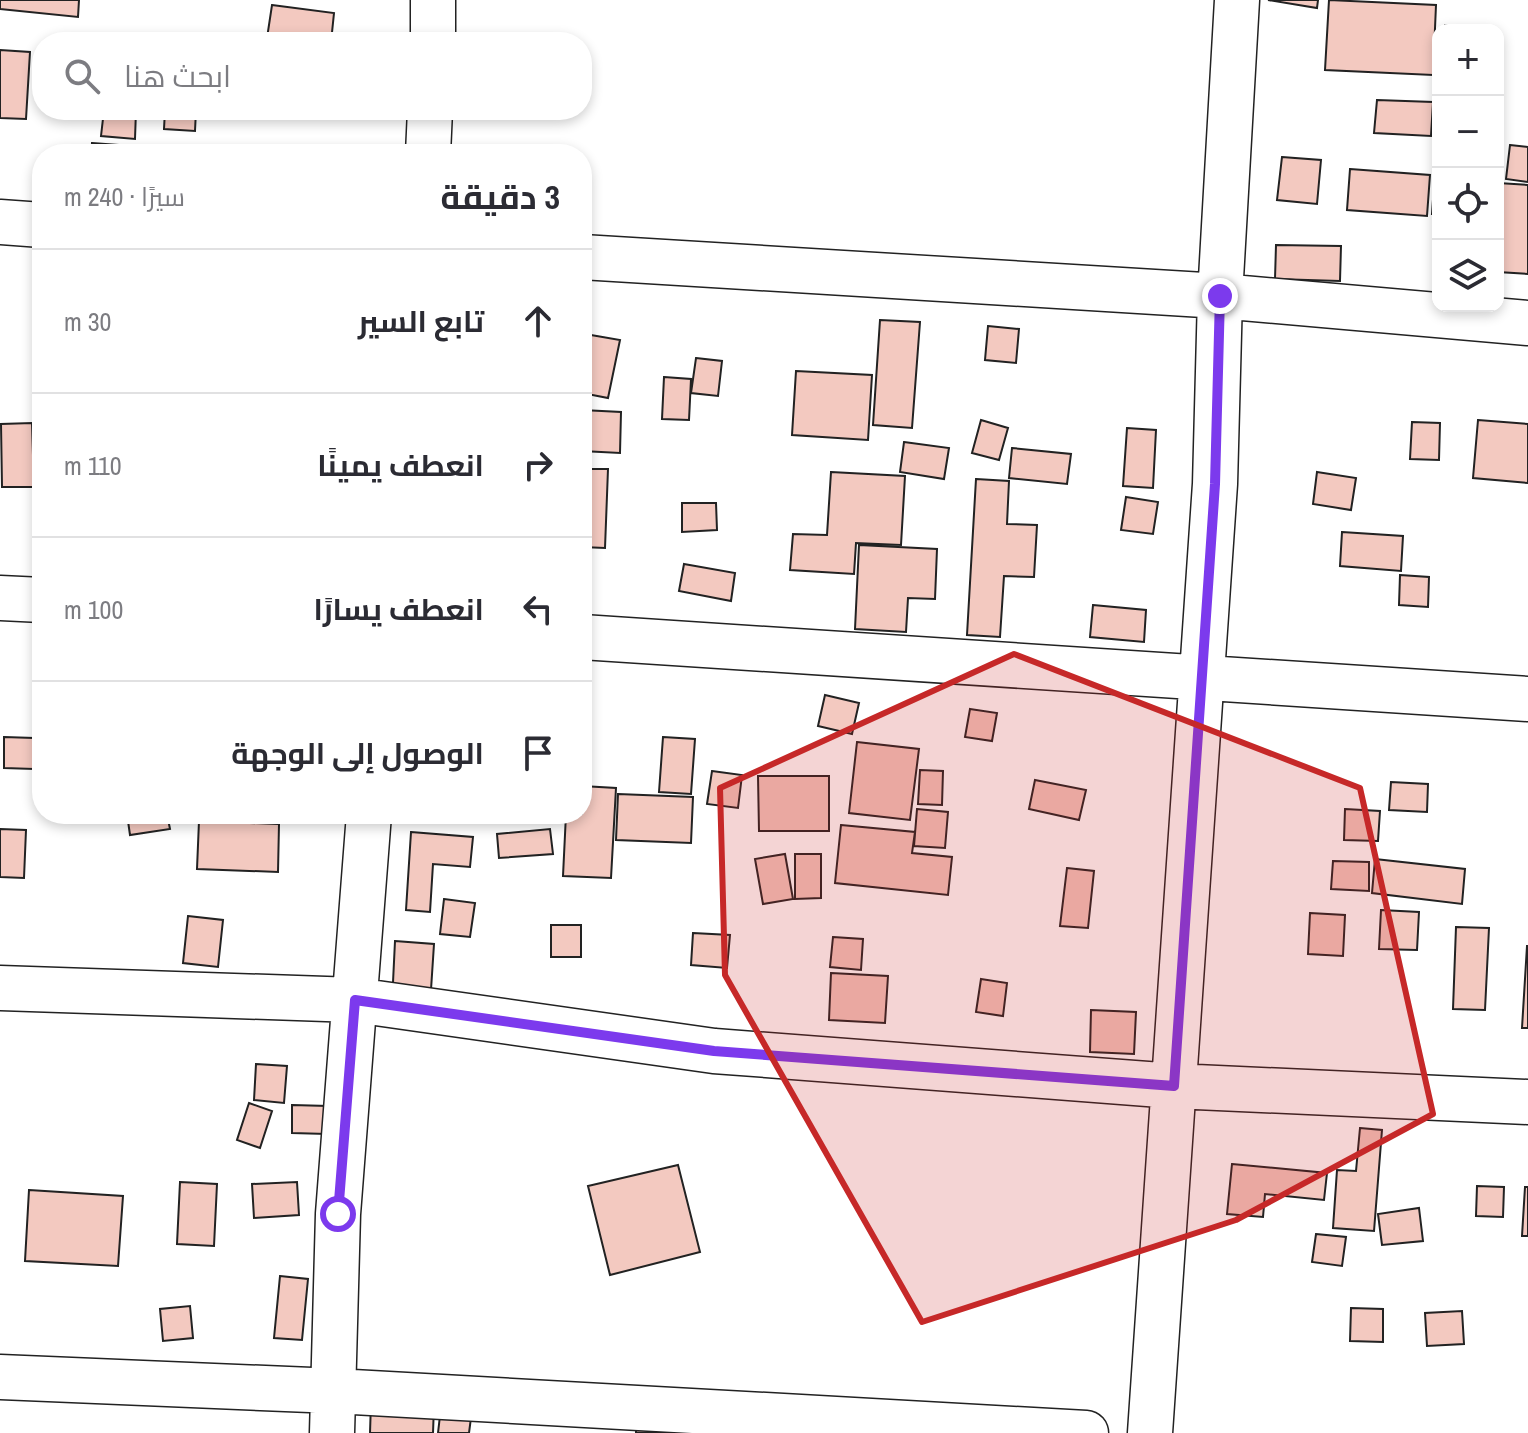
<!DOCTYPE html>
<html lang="ar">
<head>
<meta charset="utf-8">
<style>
	:root { --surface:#fff; --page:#f7f7f7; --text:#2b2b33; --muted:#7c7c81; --line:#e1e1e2 }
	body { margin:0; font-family:"Archivo Narrow",Cairo,sans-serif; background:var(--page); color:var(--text); direction:rtl }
	.controls { position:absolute; right:24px; top:24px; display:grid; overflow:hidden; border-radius:16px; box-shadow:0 4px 12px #0003 }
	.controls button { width:72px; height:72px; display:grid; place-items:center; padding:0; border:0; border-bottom:2px solid var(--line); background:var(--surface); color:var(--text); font:40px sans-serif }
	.stop { position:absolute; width:24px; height:24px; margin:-18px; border:6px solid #7c3aed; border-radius:50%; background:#fff }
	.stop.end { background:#7c3aed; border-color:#fff; box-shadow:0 2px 8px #0008 }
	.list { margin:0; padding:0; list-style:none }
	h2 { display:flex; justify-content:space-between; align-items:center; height:104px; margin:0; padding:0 32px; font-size:34px }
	h2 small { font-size:26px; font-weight:400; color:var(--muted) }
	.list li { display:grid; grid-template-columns:52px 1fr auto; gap:24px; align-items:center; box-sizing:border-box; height:144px; padding:0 32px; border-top:2px solid var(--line) }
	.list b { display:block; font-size:30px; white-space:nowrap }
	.list em { font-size:26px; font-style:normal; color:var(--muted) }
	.icon { flex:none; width:44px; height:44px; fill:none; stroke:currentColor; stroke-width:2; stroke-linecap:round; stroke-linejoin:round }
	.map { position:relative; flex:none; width:1528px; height:1433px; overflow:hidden; direction:ltr }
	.search { position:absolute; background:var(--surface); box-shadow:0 4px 12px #0003; left:32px; top:32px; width:560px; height:88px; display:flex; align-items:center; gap:20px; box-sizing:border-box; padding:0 28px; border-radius:32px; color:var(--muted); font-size:30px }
	.panel { position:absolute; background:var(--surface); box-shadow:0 4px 12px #0003; left:32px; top:144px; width:560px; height:680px; border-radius:32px; direction:rtl }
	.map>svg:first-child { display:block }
</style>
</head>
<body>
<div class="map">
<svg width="1528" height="1433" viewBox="0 0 1528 1433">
	<rect width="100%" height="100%" fill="#fff"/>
	<path fill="#f3c9c0" stroke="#222" stroke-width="2" d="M 0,0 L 79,0 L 78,17 L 0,9 Z
		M 1268,0 L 1318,0 L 1317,8 Z
		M 1329,0 L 1436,5 L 1433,75 L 1325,70 Z
		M 272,5 L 334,13 L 331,42 L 267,38 Z
		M 1445,25 L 1482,28 L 1481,30 L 1445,30 Z
		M 96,35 L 200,41 L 200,42 L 95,42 Z
		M 0,50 L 30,52 L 26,119 L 0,118 Z
		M 1498,72 L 1502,73 L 1500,110 L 1498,110 Z
		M 1377,100 L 1433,102 L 1431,136 L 1374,133 Z
		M 104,110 L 136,110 L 135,139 L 101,136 Z
		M 165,110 L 196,110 L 195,131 L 164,129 Z
		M 1438,126 L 1438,214 L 1432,214 Z
		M 92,143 L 118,145 L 117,154 L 91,154 Z
		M 1510,145 L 1528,147 L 1528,182 L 1506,179 Z
		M 1282,157 L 1321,160 L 1317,204 L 1277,200 Z
		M 1350,169 L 1430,175 L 1427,216 L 1347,210 Z
		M 1498,183 L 1528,185 L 1528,274 L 1498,272 Z
		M 1276,245 L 1341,246 L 1340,281 L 1275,279 Z
		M 880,320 L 920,322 L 912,428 L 873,425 Z
		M 988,326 L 1019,329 L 1016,363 L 985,360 Z
		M 591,335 L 620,340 L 608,398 L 582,393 Z
		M 696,358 L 722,361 L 718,396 L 691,393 Z
		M 796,371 L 872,375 L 868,440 L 792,435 Z
		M 664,377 L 691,379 L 689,420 L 662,419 Z
		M 582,410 L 621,412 L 620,453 L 582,451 Z
		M 981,420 L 1008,428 L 999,460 L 972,453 Z
		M 1478,420 L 1528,424 L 1528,483 L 1473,478 Z
		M 1412,422 L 1440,423 L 1439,460 L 1410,459 Z
		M 32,423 L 34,487 L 2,487 L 1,424 Z
		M 1127,428 L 1156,430 L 1153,488 L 1123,486 Z
		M 904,442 L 949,448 L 944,479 L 900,472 Z
		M 1012,448 L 1071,454 L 1067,484 L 1009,478 Z
		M 582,469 L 608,469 L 605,548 L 582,547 Z
		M 831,472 L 905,476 L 901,545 L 856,543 L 854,574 L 790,570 L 793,534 L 827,535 Z
		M 1317,472 L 1356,478 L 1351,510 L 1313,504 Z
		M 976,479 L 1009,481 L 1007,524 L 1037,525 L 1034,577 L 1004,576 L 1000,637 L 967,635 Z
		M 1126,497 L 1158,502 L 1153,534 L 1121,530 Z
		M 682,503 L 716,503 L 717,530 L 682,532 Z
		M 1342,532 L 1403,536 L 1401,571 L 1340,566 Z
		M 859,545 L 937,549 L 935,599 L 908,598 L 906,632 L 855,629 Z
		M 684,564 L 735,573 L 731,601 L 679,591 Z
		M 1400,575 L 1429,577 L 1428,607 L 1399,605 Z
		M 1093,605 L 1146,610 L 1144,642 L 1090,637 Z
		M 825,695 L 859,703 L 852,734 L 818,726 Z
		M 970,709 L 997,713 L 992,741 L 965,737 Z
		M 4,737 L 34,738 L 34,769 L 4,768 Z
		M 663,737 L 695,739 L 691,794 L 659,792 Z
		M 857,742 L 919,749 L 910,820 L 849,813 Z
		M 920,770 L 943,771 L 942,805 L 918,804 Z
		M 712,771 L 742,775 L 738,808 L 707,804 Z
		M 758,776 L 829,776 L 829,831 L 759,831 Z
		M 1035,780 L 1086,790 L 1079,820 L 1029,809 Z
		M 1391,782 L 1428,784 L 1427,812 L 1389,810 Z
		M 582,786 L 616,788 L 611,878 L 563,876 L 566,814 L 582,814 Z
		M 618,794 L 693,797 L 691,843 L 616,840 Z
		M 917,809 L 948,812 L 945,848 L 914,846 Z
		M 1345,809 L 1380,811 L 1378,841 L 1344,840 Z
		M 127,814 L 167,814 L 170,829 L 130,835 Z
		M 199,821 L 279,824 L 278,872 L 197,869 Z
		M 841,825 L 915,832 L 912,853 L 952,857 L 948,895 L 835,883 Z
		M 0,829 L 26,830 L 24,878 L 0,877 Z
		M 550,829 L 553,854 L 499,858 L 497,834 Z
		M 411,832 L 473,837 L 470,867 L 433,864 L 430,912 L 406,910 Z
		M 785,854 L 793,899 L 763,904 L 755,859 Z
		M 795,854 L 821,854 L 821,898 L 795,899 Z
		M 1375,859 L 1465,869 L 1462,904 L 1372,893 Z
		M 1333,861 L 1369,862 L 1369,891 L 1331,889 Z
		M 1067,868 L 1094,871 L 1088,928 L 1060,926 Z
		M 444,899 L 475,903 L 470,937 L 440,934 Z
		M 1381,910 L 1419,912 L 1417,950 L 1379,949 Z
		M 1310,913 L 1345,915 L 1343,956 L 1308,954 Z
		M 188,916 L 223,920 L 218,967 L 183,963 Z
		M 551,925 L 581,925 L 581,957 L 551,957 Z
		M 1456,927 L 1489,928 L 1485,1010 L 1453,1009 Z
		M 693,933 L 730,935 L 727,968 L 691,965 Z
		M 833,937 L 863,939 L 861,970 L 830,967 Z
		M 395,941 L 434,944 L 430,1005 L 392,1003 Z
		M 1527,946 L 1528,946 L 1528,1028 L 1522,1028 Z
		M 831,973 L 888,976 L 885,1023 L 829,1020 Z
		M 981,979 L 1007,983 L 1003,1016 L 976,1012 Z
		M 1091,1010 L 1136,1012 L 1134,1054 L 1090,1052 Z
		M 256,1064 L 287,1066 L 284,1103 L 254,1100 Z
		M 249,1103 L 272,1111 L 260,1148 L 237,1140 Z
		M 292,1105 L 328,1106 L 327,1134 L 292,1133 Z
		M 1360,1128 L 1382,1130 L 1374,1231 L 1333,1228 L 1337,1170 L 1356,1171 Z
		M 1232,1164 L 1327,1173 L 1324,1200 L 1265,1194 L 1263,1217 L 1227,1214 Z
		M 678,1165 L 700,1252 L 610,1275 L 588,1186 Z
		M 180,1182 L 217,1184 L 214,1246 L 177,1244 Z
		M 297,1182 L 299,1215 L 254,1218 L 252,1184 Z
		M 1477,1186 L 1504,1187 L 1503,1217 L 1476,1216 Z
		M 1525,1187 L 1528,1187 L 1528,1236 L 1522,1236 Z
		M 29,1190 L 123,1196 L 118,1266 L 25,1261 Z
		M 1419,1208 L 1423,1241 L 1382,1245 L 1378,1214 Z
		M 1316,1234 L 1346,1237 L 1342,1266 L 1312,1262 Z
		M 280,1276 L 308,1279 L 302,1340 L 274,1338 Z
		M 190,1306 L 193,1338 L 163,1341 L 160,1309 Z
		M 1351,1308 L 1383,1309 L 1383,1342 L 1350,1341 Z
		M 1462,1311 L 1464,1344 L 1427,1346 L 1425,1313 Z
		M 371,1402 L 434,1405 L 433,1433 L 370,1433 Z
		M 441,1407 L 472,1410 L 469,1433 L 438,1433 Z
		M 636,1430 L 664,1431 L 664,1433 L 636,1433 Z"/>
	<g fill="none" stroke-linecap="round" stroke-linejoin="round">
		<defs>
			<path id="minor" d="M 433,42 L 433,0
				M 428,154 L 430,110
				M 0,222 L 42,225
				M 582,257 L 1220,296 L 1528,323
				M 0,598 L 42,600
				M 582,637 L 1528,699
				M 0,988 L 355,1000 L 714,1051 L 1174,1086 L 1528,1102
				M 0,1377 L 335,1391 L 1086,1433
				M 332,1433 L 338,1214 L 369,814
				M 1150,1433 L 1215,484 L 1220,296 L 1237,0"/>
		</defs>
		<use href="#minor" stroke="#222" stroke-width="47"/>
		<use href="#minor" stroke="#fff" stroke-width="44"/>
	</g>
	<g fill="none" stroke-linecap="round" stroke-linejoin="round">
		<path stroke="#7c3aed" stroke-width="10" d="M 338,1214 L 355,1000 L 714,1051 L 1174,1086 L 1215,484 L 1220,296"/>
	</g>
	<path fill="#c62828" fill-opacity="0.2" stroke="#c62828" stroke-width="6" stroke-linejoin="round" d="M 1014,654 L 1360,788 L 1433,1114 L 1236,1220 L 922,1322 L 725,975 L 720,788 Z"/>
</svg>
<div class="controls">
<button>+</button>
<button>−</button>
<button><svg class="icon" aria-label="locate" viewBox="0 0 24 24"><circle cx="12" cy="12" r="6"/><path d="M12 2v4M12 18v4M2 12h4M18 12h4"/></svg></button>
<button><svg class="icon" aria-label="layers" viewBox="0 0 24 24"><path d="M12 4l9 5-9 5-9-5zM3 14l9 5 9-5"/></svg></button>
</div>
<div class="stop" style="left:338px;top:1214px"></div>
<div class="stop end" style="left:1220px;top:296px"></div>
<div class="search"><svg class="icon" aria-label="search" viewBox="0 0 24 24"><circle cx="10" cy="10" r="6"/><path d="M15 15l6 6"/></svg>ابحث هنا</div>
<section class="panel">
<h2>3 دقيقة<small>سيرًا · 240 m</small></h2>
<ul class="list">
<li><svg class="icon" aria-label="ahead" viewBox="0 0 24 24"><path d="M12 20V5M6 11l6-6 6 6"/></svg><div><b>تابع السير</b></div><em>30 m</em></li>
<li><svg class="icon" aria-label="right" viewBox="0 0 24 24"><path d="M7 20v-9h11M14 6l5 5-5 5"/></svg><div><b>انعطف يمينًا</b></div><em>110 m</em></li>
<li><svg class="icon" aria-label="left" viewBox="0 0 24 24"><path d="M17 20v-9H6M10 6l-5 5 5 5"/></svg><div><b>انعطف يسارًا</b></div><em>100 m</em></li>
<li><svg class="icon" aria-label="arrive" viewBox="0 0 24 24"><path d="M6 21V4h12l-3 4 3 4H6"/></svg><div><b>الوصول إلى الوجهة</b></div></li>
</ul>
</section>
</div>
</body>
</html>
